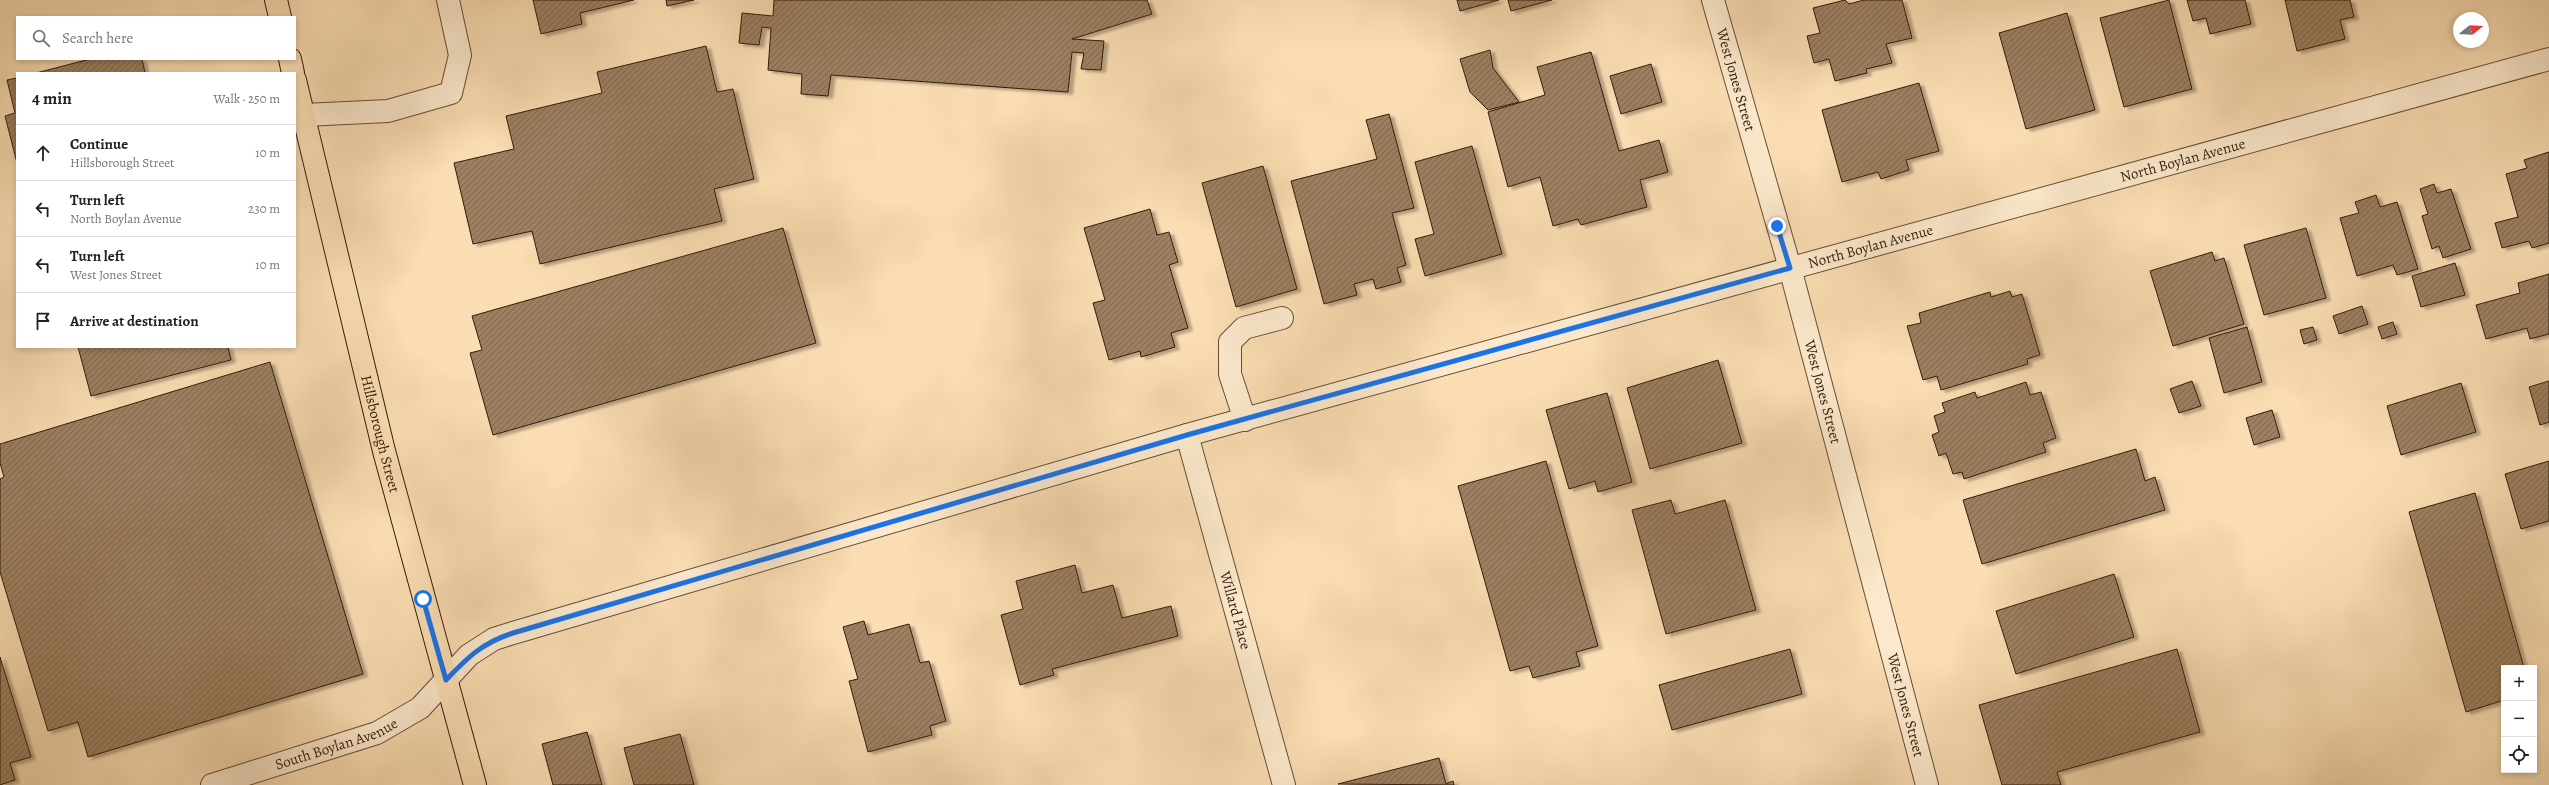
<!DOCTYPE html>
<html lang="en">
<head>
<meta charset="utf-8">
<style>
	:root { --surface:#fff; --page:#f2f2f2; --text:#202124; --muted:#757577; --line:#e0e0e0 }
	body { margin:0; font-family:Alegreya,serif; background:var(--page); color:var(--text) }
	.controls { position:absolute; right:12px; bottom:12px; display:grid; overflow:hidden; border-radius:0px; box-shadow:0 2px 6px #0003 }
	.controls button { width:36px; height:36px; display:grid; place-items:center; padding:0; border:0; border-bottom:1px solid var(--line); background:var(--surface); color:var(--text); font:20px sans-serif }
	.compass { position:absolute; left:2453px; top:12px; width:36px; height:36px; border-radius:50%; background:var(--surface); box-shadow:0 2px 6px #0003; rotate:72deg }
	.stop { position:absolute; width:12px; height:12px; margin:-9px; border:3px solid #1a73e8; border-radius:50%; background:#fff }
	.stop.end { background:#1a73e8; border-color:#fff; box-shadow:0 1px 4px #0008 }
	.list { margin:0; padding:0; list-style:none }
	h2 { display:flex; justify-content:space-between; align-items:center; height:52px; margin:0; padding:0 16px; font-size:17px }
	h2 small { font-size:13px; font-weight:400; color:var(--muted) }
	.list li { display:grid; grid-template-columns:26px 1fr auto; gap:12px; align-items:center; box-sizing:border-box; height:56px; padding:0 16px; border-top:1px solid var(--line) }
	.list b { display:block; font-size:15px; white-space:nowrap }
	.list p { margin:0; font-size:13px; white-space:nowrap; color:var(--muted) }
	.list em { font-size:13px; font-style:normal; color:var(--muted) }
	.icon { flex:none; width:22px; height:22px; fill:none; stroke:currentColor; stroke-width:2; stroke-linecap:round; stroke-linejoin:round }
	.map { position:relative; flex:none; width:2549px; height:785px; overflow:hidden }
	.search { position:absolute; background:var(--surface); box-shadow:0 2px 6px #0003; left:16px; top:16px; width:280px; height:44px; display:flex; align-items:center; gap:10px; box-sizing:border-box; padding:0 14px; border-radius:0px; color:var(--muted); font-size:15px }
	.panel { position:absolute; background:var(--surface); box-shadow:0 2px 6px #0003; left:16px; top:72px; width:280px; height:276px; border-radius:0px }
	.map>svg:first-child { display:block }
</style>
</head>
<body>
<div class="map">
<svg width="2549" height="785" viewBox="0 0 2549 785">
	<defs>
		<pattern id="building-hatch" width="6" height="6" patternUnits="userSpaceOnUse"><rect width="6" height="6" fill="#9b8062"/><path d="M-1 1l2-2M0 6l6-6M5 7l2-2" fill="none" stroke="#7f684f"/></pattern>
		<filter id="shadow"><feDropShadow dx="4.5" dy="2.5" stdDeviation="1" flood-color="#0004"/></filter>
	</defs>
	<rect width="100%" height="100%" fill="#faddb2"/>
	<filter id="stains"><feTurbulence type="fractalNoise" baseFrequency=".005" numOctaves="4"/><feColorMatrix values="0 0 0 0 .2 0 0 0 0 .09 0 0 0 0 .02 0 0 0 .5 -.17"/></filter>
	<radialGradient id="worn" r=".72"><stop offset=".6" stop-color="#630" stop-opacity="0"/><stop offset="1" stop-color="#630" stop-opacity=".3"/></radialGradient>
	<path fill="url(#building-hatch)" stroke="#341b0b" filter="url(#shadow)" d="M 533,0 L 634,0 L 580,13 L 582,24 L 541,34 Z
		M 666,0 L 694,0 L 667,6 Z
		M 774,0 L 1147,0 L 1152,14 L 1072,39 L 1104,41 L 1101,70 L 1081,69 L 1084,53 L 1072,52 L 1068,92 L 831,75 L 828,96 L 801,94 L 802,74 L 768,70 L 771,28 L 762,27 L 759,45 L 739,43 L 742,13 L 773,16 Z
		M 1457,0 L 1499,0 L 1460,11 Z
		M 1508,0 L 1552,0 L 1511,11 Z
		M 1845,0 L 1849,4 L 1864,0 L 1902,0 L 1912,38 L 1886,44 L 1892,63 L 1866,69 L 1867,73 L 1835,81 L 1829,59 L 1814,63 L 1807,36 L 1820,33 L 1813,8 Z
		M 2169,0 L 2192,89 L 2124,107 L 2100,18 Z
		M 2187,0 L 2245,0 L 2251,24 L 2210,34 L 2206,18 L 2193,21 Z
		M 2285,0 L 2350,0 L 2354,17 L 2340,20 L 2345,39 L 2297,51 Z
		M 2067,13 L 2095,110 L 2026,129 L 1999,33 Z
		M 706,46 L 717,92 L 733,89 L 754,179 L 714,189 L 722,221 L 540,264 L 532,231 L 473,244 L 454,163 L 514,149 L 506,116 L 602,93 L 597,72 Z
		M 1490,50 L 1493,68 L 1519,102 L 1488,110 L 1470,92 L 1460,59 Z
		M 1591,52 L 1619,151 L 1659,140 L 1668,172 L 1640,180 L 1647,207 L 1581,225 L 1578,219 L 1553,226 L 1540,177 L 1508,187 L 1488,112 L 1545,95 L 1537,67 Z
		M 90,59 L 142,59 L 145,73 L 36,73 Z
		M 1651,64 L 1662,102 L 1621,114 L 1610,76 Z
		M 17,78 L 17,163 L 5,116 L 15,113 L 7,80 Z
		M 1919,83 L 1939,151 L 1906,160 L 1909,170 L 1881,179 L 1878,172 L 1842,182 L 1822,110 Z
		M 1389,114 L 1414,208 L 1392,213 L 1406,265 L 1397,268 L 1401,282 L 1376,289 L 1373,279 L 1354,284 L 1357,295 L 1324,304 L 1291,181 L 1377,159 L 1366,120 Z
		M 1472,146 L 1502,254 L 1425,276 L 1415,239 L 1434,234 L 1415,162 Z
		M 2549,152 L 2549,243 L 2532,248 L 2529,241 L 2502,248 L 2495,223 L 2518,217 L 2506,174 L 2527,168 L 2524,160 Z
		M 1263,166 L 1297,289 L 1236,307 L 1202,183 Z
		M 2434,184 L 2437,193 L 2451,189 L 2471,249 L 2443,258 L 2439,246 L 2432,249 L 2422,216 L 2428,214 L 2420,189 Z
		M 2376,195 L 2380,207 L 2397,202 L 2418,269 L 2397,275 L 2393,265 L 2357,276 L 2340,218 L 2359,213 L 2355,202 Z
		M 1150,209 L 1157,235 L 1169,232 L 1178,262 L 1169,265 L 1188,328 L 1171,333 L 1175,347 L 1141,357 L 1140,351 L 1109,360 L 1093,303 L 1105,300 L 1084,228 Z
		M 783,228 L 816,343 L 493,435 L 470,353 L 482,350 L 472,316 Z
		M 2306,228 L 2326,298 L 2264,315 L 2244,245 Z
		M 2212,252 L 2215,261 L 2224,258 L 2244,324 L 2173,346 L 2150,271 Z
		M 2455,263 L 2465,295 L 2421,307 L 2412,276 Z
		M 2549,274 L 2549,334 L 2530,339 L 2527,328 L 2486,339 L 2476,305 L 2520,293 L 2518,283 Z
		M 2010,291 L 2012,297 L 2022,294 L 2040,355 L 2027,359 L 2028,364 L 1941,390 L 1937,376 L 1923,380 L 1907,326 L 1921,323 L 1919,313 L 1990,292 L 1991,297 Z
		M 2362,306 L 2368,324 L 2339,334 L 2333,316 Z
		M 2393,322 L 2397,334 L 2382,339 L 2378,327 Z
		M 2247,327 L 2262,382 L 2224,393 L 2209,338 Z
		M 2313,327 L 2317,340 L 2304,344 L 2300,330 Z
		M 78,347 L 228,347 L 231,360 L 91,396 Z
		M 1718,360 L 1742,443 L 1650,469 L 1627,388 Z
		M 270,362 L 363,674 L 88,757 L 78,722 L 48,731 L 0,572 L 0,479 L 4,477 L 0,463 L 0,444 Z
		M 2192,381 L 2201,406 L 2179,413 L 2170,389 Z
		M 2549,381 L 2549,422 L 2540,425 L 2529,387 Z
		M 2026,382 L 2030,395 L 2041,392 L 2056,438 L 2043,443 L 2046,452 L 1964,479 L 1962,472 L 1953,474 L 1946,453 L 1939,456 L 1932,435 L 1939,432 L 1934,416 L 1945,412 L 1942,403 L 1975,392 L 1977,398 Z
		M 2461,383 L 2476,432 L 2401,455 L 2387,406 Z
		M 1607,393 L 1632,482 L 1598,492 L 1595,481 L 1569,489 L 1546,410 Z
		M 2272,410 L 2280,437 L 2254,445 L 2246,418 Z
		M 2136,449 L 2145,481 L 2155,477 L 2165,510 L 1982,564 L 1963,500 Z
		M 1546,461 L 1598,646 L 1576,652 L 1580,666 L 1533,678 L 1529,666 L 1510,671 L 1458,486 Z
		M 2549,461 L 2549,521 L 2521,529 L 2505,474 Z
		M 2475,493 L 2524,668 L 2504,668 L 2504,700 L 2466,712 L 2409,512 Z
		M 1671,500 L 1675,514 L 1725,500 L 1756,610 L 1666,634 L 1632,510 Z
		M 1075,565 L 1082,593 L 1113,585 L 1122,618 L 1171,606 L 1178,636 L 1052,669 L 1054,675 L 1020,685 L 1001,615 L 1023,609 L 1016,581 Z
		M 2114,574 L 2134,637 L 2016,674 L 1996,611 Z
		M 864,621 L 868,635 L 909,624 L 920,663 L 929,661 L 946,721 L 930,726 L 932,735 L 868,752 L 849,681 L 858,679 L 843,627 Z
		M 1790,649 L 1802,694 L 1672,730 L 1659,685 Z
		M 2177,649 L 2200,732 L 2057,772 L 2061,785 L 2002,785 L 1979,705 Z
		M 0,657 L 31,757 L 10,763 L 15,780 L 0,785 Z
		M 587,732 L 602,785 L 553,785 L 542,744 Z
		M 680,734 L 694,785 L 634,785 L 624,748 Z
		M 1439,758 L 1446,784 L 1453,781 L 1454,785 L 1338,784 Z"/>
	<g fill="none" stroke-linecap="round" stroke-linejoin="round">
		<defs>
			<g id="minor">
				<path id="s1" d="M 1713,0 L 1790,268 L 1927,785"/>
				<path d="M 304,115 L 388,111 L 451,93 L 460,55 L 448,0"/>
				<path d="M 1245,420 L 1230,374 L 1230,342 L 1244,328 L 1282,318"/>
				<path id="s2" d="M 1187,435 L 1284,785"/>
				<path id="s3" d="M 212,785 L 377,733 L 420,708 L 469,655 L 494,639 L 513,633 L 1187,435 L 2549,59"/>
			</g>
			<g id="major">
				<path d="M 276,0 L 280,17"/>
				<path d="M 290,59 L 293,73"/>
				<path id="s4" d="M 295,80 L 384,451 L 475,785"/>
			</g>
		</defs>
		<use href="#minor" stroke="#664c35" stroke-width="24"/>
		<use href="#major" stroke="#341b0b" stroke-width="24"/>
		<use href="#minor" stroke="#fce9cd" stroke-width="22"/>
		<use href="#major" stroke="#faddb2" stroke-width="22"/>
	</g>
	<g fill="none" stroke-linecap="round" stroke-linejoin="round">
		<path stroke="#1a73e8" stroke-width="5" d="M 423,599 L 446,680 C 468,657 482,643 513,633 L 1187,435 L 1790,268 L 1777,226"/>
	</g>
	<g text-anchor="middle" dominant-baseline="central" stroke-width="4" stroke-linejoin="round" paint-order="stroke">
		<g font-size="15" fill="#341b0b" stroke="#fce9cd">
			<text stroke="none"><textPath href="#s1" startOffset="83">West Jones Street</textPath></text>
			<text stroke="none"><textPath href="#s3" startOffset="2080">North Boylan Avenue</textPath></text>
			<text stroke="none"><textPath href="#s3" startOffset="1756">North Boylan Avenue</textPath></text>
			<text stroke="none"><textPath href="#s1" startOffset="407">West Jones Street</textPath></text>
			<text stroke="none"><textPath href="#s4" startOffset="364">Hillsborough Street</textPath></text>
			<text stroke="none"><textPath href="#s2" startOffset="182">Willard Place</textPath></text>
			<text stroke="none"><textPath href="#s1" startOffset="731">West Jones Street</textPath></text>
			<text stroke="none"><textPath href="#s3" startOffset="131">South Boylan Avenue</textPath></text>
		</g>
	</g>
	<rect width="100%" height="100%" filter="url(#stains)"/>
	<rect width="100%" height="100%" fill="url(#worn)"/>
</svg>
<div class="controls">
<button>+</button>
<button>−</button>
<button><svg class="icon" aria-label="locate" viewBox="0 0 24 24"><circle cx="12" cy="12" r="6"/><path d="M12 2v4M12 18v4M2 12h4M18 12h4"/></svg></button>
</div>
<svg class="compass" viewBox="-18 -18 36 36"><path d="M0-13l5 13h-10z" fill="#e53935"/><path d="M0 13l5-13h-10z" fill="#757577"/></svg>
<div class="stop" style="left:423px;top:599px"></div>
<div class="stop end" style="left:1777px;top:226px"></div>
<div class="search"><svg class="icon" aria-label="search" viewBox="0 0 24 24"><circle cx="10" cy="10" r="6"/><path d="M15 15l6 6"/></svg>Search here</div>
<section class="panel">
<h2>4 min<small>Walk · 250 m</small></h2>
<ul class="list">
<li><svg class="icon" aria-label="ahead" viewBox="0 0 24 24"><path d="M12 20V5M6 11l6-6 6 6"/></svg><div><b>Continue</b><p>Hillsborough Street</p></div><em>10 m</em></li>
<li><svg class="icon" aria-label="left" viewBox="0 0 24 24"><path d="M17 20v-9H6M10 6l-5 5 5 5"/></svg><div><b>Turn left</b><p>North Boylan Avenue</p></div><em>230 m</em></li>
<li><svg class="icon" aria-label="left" viewBox="0 0 24 24"><path d="M17 20v-9H6M10 6l-5 5 5 5"/></svg><div><b>Turn left</b><p>West Jones Street</p></div><em>10 m</em></li>
<li><svg class="icon" aria-label="arrive" viewBox="0 0 24 24"><path d="M6 21V4h12l-3 4 3 4H6"/></svg><div><b>Arrive at destination</b></div></li>
</ul>
</section>
</div>
</body>
</html>
